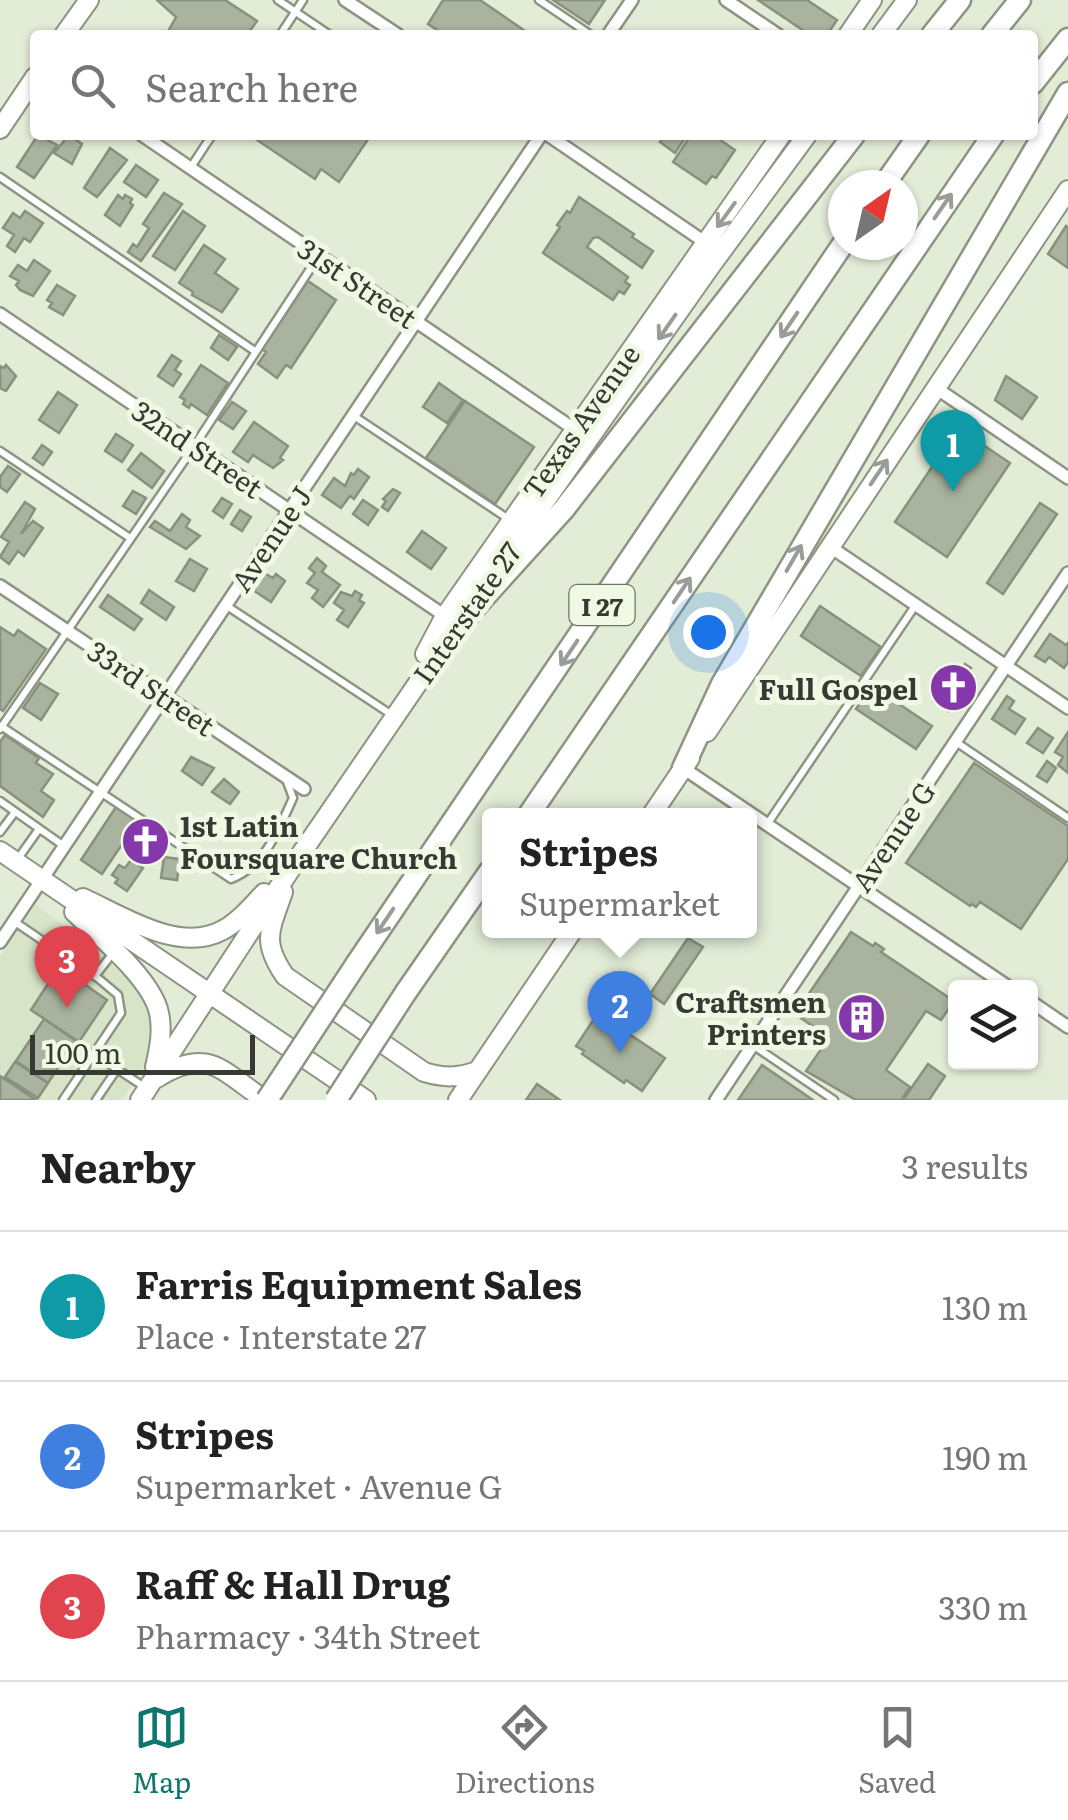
<!DOCTYPE html>
<html lang="en">
<head>
<meta charset="utf-8">
<style>
	:root { --surface:#fff; --page:#f6f6f6; --text:#222; --muted:#767676; --line:#e0e0e0; --accent:#0f766e }
	body { margin:0; font-family:Literata,serif; background:var(--page); color:var(--text) }
	.controls { position:absolute; right:30px; bottom:30px; display:grid; overflow:hidden; border-radius:10px; box-shadow:0 2px 8px #0004 }
	.controls button { width:90px; height:90px; display:grid; place-items:center; padding:0; border:0; border-bottom:2px solid var(--line); background:var(--surface); color:var(--text); font:50px sans-serif }
	.compass { position:absolute; left:828px; top:170px; width:90px; height:90px; border-radius:50%; background:var(--surface); box-shadow:0 2px 8px #0004; rotate:34deg }
	.scale { position:absolute; left:30px; bottom:25px; width:225px; box-sizing:border-box; padding-left:10px; border:5px solid #363a32; border-top:0; font-size:28px; line-height:35px; white-space:nowrap; color:#363a32; -webkit-text-stroke:8px #eff9e4; paint-order:stroke }
	.you { position:absolute; left:708px; top:632px; width:35px; height:35px; margin:-25px; border:8px solid #fff; border-radius:50%; background:#1a73e8; box-shadow:0 0 0 15px #1a73e833 }
	.badge { display:grid; place-items:center; width:65px; height:65px; border-radius:50%; background:var(--accent); color:#fff; font-size:32px; font-weight:700 }
	.pin { position:absolute; translate:-50% -82px; filter:drop-shadow(0 2px 5px #0008) }
	.pin::after { content:''; position:absolute; top:52px; width:35px; height:30px; background:inherit; clip-path:polygon(0 0,100% 0,50% 100%) }
	.popup { position:absolute; left:482px; top:808px; width:275px; height:130px; box-sizing:border-box; display:grid; place-content:center; border-radius:10px; background:var(--surface); filter:drop-shadow(0 2px 8px #0005); font-size:32px; white-space:nowrap; color:var(--muted) }
	.popup b { font-size:38px; color:var(--text) }
	.popup::after { content:''; position:absolute; left:50%; top:100%; margin-left:-20px; border:20px solid transparent; border-top-color:var(--surface) }
	.list { margin:0; padding:0; list-style:none }
	h2 { display:flex; justify-content:space-between; align-items:center; height:130px; margin:0; padding:0 40px; font-size:42px }
	h2 small { font-size:32px; font-weight:400; color:var(--muted) }
	.list li { display:grid; grid-template-columns:65px 1fr auto; gap:30px; align-items:center; box-sizing:border-box; height:150px; padding:0 40px; border-top:2px solid var(--line) }
	.list b { display:block; font-size:38px; white-space:nowrap }
	.list p { margin:0; font-size:32px; white-space:nowrap; color:var(--muted) }
	.list em { font-size:32px; font-style:normal; color:var(--muted) }
	.icon { flex:none; width:55px; height:55px; fill:none; stroke:currentColor; stroke-width:2; stroke-linecap:round; stroke-linejoin:round }
	.map { position:relative; flex:none; width:1068px; height:1100px; overflow:hidden }
	.search { position:absolute; background:var(--surface); box-shadow:0 2px 8px #0004; left:30px; right:30px; top:30px; height:110px; display:flex; align-items:center; gap:25px; box-sizing:border-box; padding:0 35px; border-radius:10px; color:var(--muted); font-size:38px }
	.sheet { height:580px; background:var(--surface) }
	nav { display:flex; justify-content:space-around; align-items:center; box-sizing:border-box; height:140px; border-top:2px solid var(--line); background:var(--surface); font-size:28px; color:var(--muted) }
	nav a { display:grid; justify-items:center; gap:5px }
	nav .on { color:var(--accent) }
	.map>svg:first-child { display:block }
</style>
</head>
<body>
<div class="map">
<svg width="1068" height="1100" viewBox="0 0 1068 1100">
	<rect width="100%" height="100%" fill="#e2ecd7"/>
	<path fill="#d7e4c8" d="M 36,905 L 123,972 L 145,995 L 155,1021 L 149,1059 L 122,1100 L 0,1100 L 0,957 Z"/>
	<path fill="#a9b39f" stroke="#88917e" stroke-width="2.5" d="M 157,0 L 225,0 L 257,21 L 247,35 L 166,35 L 176,17 Z
		M 443,0 L 480,0 L 531,35 L 445,35 L 428,24 Z
		M 553,0 L 605,0 L 589,24 Z
		M 758,0 L 807,0 L 837,20 L 827,35 L 810,35 Z
		M 38,135 L 57,145 L 34,178 L 17,167 Z
		M 69,135 L 82,144 L 72,164 L 54,153 Z
		M 260,135 L 371,135 L 339,182 L 321,169 L 315,179 L 257,140 Z
		M 665,135 L 687,135 L 675,153 L 660,142 Z
		M 691,135 L 713,135 L 735,150 L 716,178 L 712,176 L 706,184 L 673,162 Z
		M 110,148 L 127,160 L 97,197 L 84,188 Z
		M 136,165 L 158,180 L 146,197 L 124,182 Z
		M 164,193 L 182,204 L 141,261 L 128,252 L 133,244 L 137,247 L 149,228 L 143,224 Z
		M 118,195 L 123,199 L 125,195 L 132,199 L 130,203 L 133,205 L 120,226 L 105,215 Z
		M 579,197 L 634,234 L 632,237 L 653,251 L 642,268 L 598,237 L 593,238 L 587,247 L 628,277 L 625,282 L 630,285 L 624,294 L 619,291 L 613,300 L 543,253 L 560,227 L 557,225 L 567,211 L 570,213 Z
		M 25,211 L 43,223 L 30,242 L 24,238 L 15,252 L 7,246 L 14,235 L 3,228 L 13,213 L 20,218 Z
		M 183,211 L 205,226 L 175,270 L 153,256 Z
		M 1066,226 L 1068,228 L 1068,268 L 1048,254 Z
		M 204,245 L 225,259 L 215,273 L 238,289 L 222,312 L 192,295 L 193,292 L 179,283 Z
		M 34,260 L 50,271 L 33,296 L 20,290 L 16,285 L 19,281 L 10,276 L 18,265 L 27,271 Z
		M 308,281 L 336,300 L 291,368 L 286,365 L 277,378 L 258,364 L 266,352 L 262,349 Z
		M 57,285 L 75,296 L 63,315 L 49,307 L 52,303 L 47,300 Z
		M 219,335 L 237,347 L 228,360 L 211,348 Z
		M 172,355 L 181,361 L 175,370 L 181,374 L 173,386 L 158,376 Z
		M 6,365 L 16,376 L 6,391 L 0,388 L 0,366 L 4,368 Z
		M 201,365 L 228,383 L 207,415 L 191,404 L 189,408 L 183,404 L 185,400 L 180,397 Z
		M 1006,376 L 1037,397 L 1022,419 L 995,400 Z
		M 439,383 L 463,400 L 447,423 L 423,407 Z
		M 58,392 L 77,405 L 59,433 L 39,420 Z
		M 465,401 L 534,447 L 495,504 L 426,458 Z
		M 232,402 L 246,411 L 233,429 L 219,420 Z
		M 254,422 L 288,446 L 280,458 L 283,460 L 273,468 L 253,455 L 248,462 L 233,452 Z
		M 958,428 L 1010,463 L 947,557 L 895,522 Z
		M 116,434 L 133,445 L 122,462 L 105,451 Z
		M 42,445 L 52,452 L 43,465 L 33,458 Z
		M 141,453 L 164,471 L 152,488 L 128,470 Z
		M 8,466 L 20,474 L 7,492 L 0,487 L 0,477 Z
		M 358,469 L 369,477 L 354,499 L 350,496 L 341,508 L 322,495 L 334,478 L 345,486 L 351,473 L 354,475 Z
		M 393,489 L 400,493 L 388,511 L 382,507 L 386,501 L 383,499 Z
		M 133,491 L 146,498 L 136,514 L 123,506 Z
		M 222,498 L 232,504 L 223,518 L 213,511 Z
		M 363,500 L 378,510 L 368,525 L 353,514 Z
		M 25,502 L 35,509 L 21,534 L 33,521 L 43,528 L 24,556 L 18,551 L 9,564 L 0,557 L 9,542 L 1,537 Z
		M 1040,503 L 1057,514 L 1003,594 L 987,583 Z
		M 240,510 L 251,517 L 242,531 L 231,524 Z
		M 182,514 L 190,520 L 186,527 L 200,536 L 186,549 L 150,527 L 155,521 L 170,531 Z
		M 422,531 L 446,548 L 431,569 L 407,552 Z
		M 317,558 L 326,566 L 322,572 L 340,585 L 323,607 L 312,598 L 318,590 L 307,583 L 315,573 L 309,568 Z
		M 190,559 L 207,569 L 194,591 L 176,581 Z
		M 264,573 L 273,578 L 276,574 L 285,581 L 271,602 L 253,590 Z
		M 149,590 L 174,607 L 166,620 L 141,603 Z
		M 355,591 L 362,595 L 359,600 L 364,603 L 348,627 L 337,620 L 344,610 L 334,603 L 341,592 L 352,596 Z
		M 108,595 L 142,619 L 134,630 L 100,607 Z
		M 820,606 L 881,647 L 861,676 L 801,636 Z
		M 0,627 L 14,636 L 18,630 L 46,649 L 3,711 L 0,709 Z
		M 1050,634 L 1066,645 L 1068,643 L 1068,662 L 1064,668 L 1049,657 L 1045,662 L 1035,656 Z
		M 965,664 L 971,668 L 968,673 L 972,675 L 948,711 L 934,701 L 958,666 L 962,668 Z
		M 40,683 L 58,694 L 41,720 L 23,708 Z
		M 872,686 L 932,726 L 916,749 L 856,709 Z
		M 1007,696 L 1014,701 L 1009,709 L 1025,719 L 1015,734 L 992,719 Z
		M 1038,728 L 1053,738 L 1043,753 L 1027,743 Z
		M 1068,732 L 1068,773 L 1058,765 L 1063,757 L 1055,752 Z
		M 5,735 L 39,758 L 36,763 L 53,774 L 41,791 L 54,800 L 43,817 L 0,786 L 0,742 Z
		M 191,757 L 214,768 L 202,785 L 182,771 Z
		M 1047,761 L 1056,768 L 1047,782 L 1037,776 Z
		M 974,763 L 1068,826 L 1068,859 L 1021,929 L 980,902 L 976,907 L 972,904 L 970,906 L 906,863 Z
		M 224,779 L 239,792 L 230,804 L 212,792 Z
		M 116,807 L 164,839 L 152,858 L 138,849 L 134,854 L 124,847 L 125,840 L 102,874 L 81,860 Z
		M 164,857 L 180,859 L 177,880 L 161,878 Z
		M 131,860 L 143,868 L 127,891 L 115,883 L 118,879 L 112,875 L 119,865 L 125,868 Z
		M 851,932 L 873,946 L 875,943 L 884,949 L 881,952 L 954,1001 L 941,1020 L 926,1011 L 886,1070 L 910,1087 L 901,1100 L 856,1100 L 806,1071 L 824,1045 L 819,1042 L 824,1034 L 795,1014 Z
		M 688,938 L 703,947 L 664,1004 L 650,994 Z
		M 53,976 L 71,988 L 77,979 L 107,1000 L 79,1042 L 31,1010 Z
		M 598,1013 L 665,1058 L 642,1091 L 626,1080 L 624,1083 L 582,1054 L 584,1051 L 576,1046 Z
		M 44,1019 L 76,1041 L 48,1083 L 16,1061 Z
		M 15,1062 L 48,1083 L 38,1098 L 5,1077 Z
		M 928,1064 L 945,1076 L 929,1100 L 903,1100 Z
		M 762,1065 L 813,1100 L 738,1100 Z
		M 0,1076 L 36,1100 L 0,1100 Z
		M 537,1084 L 560,1100 L 526,1100 Z"/>
	<g fill="none" stroke-linecap="round" stroke-linejoin="round">
		<defs>
			<path id="lane" d="M 278,0 L 330,35
				M 539,0 L 591,35
				M 280,35 L 303,0
				M 191,167 L 212,135
				M 0,177 L 256,352
				M 354,416 L 510,520
				M 0,451 L 130,538
				M 227,606 L 392,715
				M 1,726 L 231,879 C 265,866 279,829 293,798 L 286,779
				M 0,729 L 195,445 L 318,257
				M 956,742 L 1068,818
				M 0,801 L 64,846
				M 768,823 L 915,606
				M 0,832 L 15,812
				M 17,860 L 39,829
				M 15,922 L 99,979 L 118,995 L 121,1013 L 63,1100
				M 95,976 L 113,953
				M 754,1046 L 834,1100
				M 94,1054 L 146,1088
				M 96,1100 L 117,1069"/>
			<path id="street" d="M 345,0 L 398,35
				M 726,0 L 778,35
				M 608,35 L 632,0
				M 142,135 L 574,429
				M 548,135 L 706,243
				M 0,314 L 445,616
				M 936,388 L 1068,478
				M 829,546 L 1068,708
				M 0,586 L 304,789
				M 683,768 L 1010,988
				M 0,942 L 541,135
				M 1030,1001 L 1068,1027
				M 716,1100 L 1068,573"/>
			<path id="secondary" d="M 64,35 L 89,0
				M 848,35 L 872,0
				M 881,35 L 907,0
				M 0,129 L 35,77
				M 486,585 L 710,267 L 807,135
				M 425,654 L 445,616 L 781,135
				M 707,732 L 1068,190
				M 651,816 L 690,758
				M 0,851 L 366,1100
				M 283,892 C 270,930 261,941 285,976 L 424,1072 C 444,1078 458,1078 477,1071
				M 83,898 C 123,916 179,954 223,930 C 238,922 252,906 264,893
				M 74,912 C 99,936 152,979 159,1013 C 163,1031 159,1050 155,1067
				M 157,1078 C 209,1046 220,1070 265,1100
				M 140,1100 L 294,864 L 459,623
				M 458,1100 L 573,930"/>
			<path id="highway" d="M 932,35 L 960,0
				M 992,35 L 1020,0
				M 1033,83 L 1068,39
				M 884,185 L 919,135
				M 451,634 L 564,509 L 854,135
				M 683,768 L 722,684 L 1068,93
				M 528,816 L 993,135
				M 357,963 L 843,244
				M 406,992 L 490,871"/>
		</defs>
		<use href="#lane" stroke="#8c9582" stroke-width="11"/>
		<use href="#street" stroke="#8c9582" stroke-width="16"/>
		<use href="#secondary" stroke="#8c9582" stroke-width="22"/>
		<use href="#highway" stroke="#8c9582" stroke-width="25"/>
		<use href="#lane" stroke="#fff" stroke-width="6"/>
		<use href="#street" stroke="#fff" stroke-width="11"/>
		<use href="#secondary" stroke="#fff" stroke-width="18"/>
		<use href="#highway" stroke="#fff" stroke-width="20"/>
		<defs>
			<path id="highway-bridge" d="M 267,1100 L 357,963
				M 336,1100 L 406,992"/>
		</defs>
		<use href="#highway-bridge" stroke="#8c9582" stroke-width="25" stroke-linecap="butt"/>
		<use href="#highway-bridge" stroke="#fff" stroke-width="20"/>
	</g>
	<defs><path id="oneway-shaft" d="M-6 0H5M1.5-3L5.5 0L1.5 3" fill="none" stroke-width="1.6" stroke-linecap="round" stroke-linejoin="round" transform="scale(2.5)"/></defs>
	<g stroke="#9a9c98">
		<use href="#oneway-shaft" transform="translate(943 206) rotate(-55)"/>
		<use href="#oneway-shaft" transform="translate(726 215) rotate(126)"/>
		<use href="#oneway-shaft" transform="translate(789 325) rotate(124)"/>
		<use href="#oneway-shaft" transform="translate(667 327) rotate(125)"/>
		<use href="#oneway-shaft" transform="translate(879 472) rotate(-56)"/>
		<use href="#oneway-shaft" transform="translate(794 558) rotate(-60)"/>
		<use href="#oneway-shaft" transform="translate(682 590) rotate(-56)"/>
		<use href="#oneway-shaft" transform="translate(569 653) rotate(124)"/>
		<use href="#oneway-shaft" transform="translate(385 921) rotate(124)"/>
	</g>
	<defs>
		<symbol id="church-disc" viewBox="-11 -11 22 22"><circle r="9.5" fill="#8538a9" stroke="#eff9e4"/><path d="M-1.2-6h2.4v3.5h3.3v2.4h-3.3V6h-2.4V-.1h-3.3v-2.4h3.3Z" fill="#fff"/></symbol>
		<symbol id="building-disc" viewBox="-11 -11 22 22"><circle r="9.5" fill="#8538a9" stroke="#eff9e4"/><path d="M-4-6H4V6H1V3H-1V6H-4ZM-2.5-4.3h1.7v1.8h-1.7ZM.8-4.3h1.7v1.8H.8ZM-2.5-1h1.7V.8h-1.7ZM.8-1h1.7V.8H.8Z" fill="#fff"/></symbol>
	</defs>
	<g fill-rule="evenodd">
		<use href="#church-disc" x="926" y="660" width="55" height="55"/>
		<use href="#church-disc" x="118" y="814" width="55" height="55"/>
		<use href="#building-disc" x="834" y="990" width="55" height="55"/>
	</g>
	<g text-anchor="middle" dominant-baseline="central" stroke-width="10" stroke-linejoin="round" paint-order="stroke">
		<rect fill="#eff9e4" stroke="#6e7367" stroke-width="2.5" x="569.5" y="585" width="65" height="40" rx="8"/>
		<g font-size="25" font-weight="bold" fill="#363a32">
			<text x="602" y="605">I 27</text>
		</g>
		<g font-size="28" fill="#363a32" stroke="#eff9e4">
			<text transform="translate(358 282) rotate(34)">31st Street</text>
			<text transform="translate(580 421) rotate(-55)">Texas Avenue</text>
			<text transform="translate(198 448) rotate(34)">32nd Street</text>
			<text transform="translate(270 538) rotate(-56)">Avenue J</text>
			<text transform="translate(466 612) rotate(-55)">Interstate 27</text>
			<text transform="translate(152 687) rotate(34)">33rd Street</text>
			<text transform="translate(892 836) rotate(-56)">Avenue G</text>
		</g>
		<g font-size="28" font-weight="bold" fill="#363a32" stroke="#eff9e4" text-anchor="end">
			<text x="918" y="688">Full Gospel</text>
			<text x="180" y="825" text-anchor="start">1st Latin<tspan x="180" dy="32">Foursquare Church</tspan></text>
			<text x="826" y="1001">Craftsmen<tspan x="826" dy="32">Printers</tspan></text>
		</g>
	</g>
</svg>
<div class="controls">
<button><svg class="icon" aria-label="layers" viewBox="0 0 24 24"><path d="M12 4l9 5-9 5-9-5zM3 14l9 5 9-5"/></svg></button>
</div>
<svg class="compass" viewBox="-18 -18 36 36"><path d="M0-13l5 13h-10z" fill="#e53935"/><path d="M0 13l5-13h-10z" fill="#767676"/></svg>
<div class="scale">100 m</div>
<div class="you"></div>
<div class="pin badge" style="left:953px;top:492px;background:#0f9aa8">1</div>
<div class="pin badge" style="left:620px;top:1053px;background:#3f7fe0">2</div>
<div class="popup"><b>Stripes</b>Supermarket</div>
<div class="pin badge" style="left:67px;top:1008px;background:#e0444e">3</div>
<div class="search"><svg class="icon" aria-label="search" viewBox="0 0 24 24"><circle cx="10" cy="10" r="6"/><path d="M15 15l6 6"/></svg>Search here</div>
</div>
<section class="sheet">
<h2>Nearby<small>3 results</small></h2>
<ul class="list">
<li><span class="badge" style="background:#0f9aa8">1</span><div><b>Farris Equipment Sales</b><p>Place · Interstate 27</p></div><em>130 m</em></li>
<li><span class="badge" style="background:#3f7fe0">2</span><div><b>Stripes</b><p>Supermarket · Avenue G</p></div><em>190 m</em></li>
<li><span class="badge" style="background:#e0444e">3</span><div><b>Raff &amp; Hall Drug</b><p>Pharmacy · 34th Street</p></div><em>330 m</em></li>
</ul>
</section>
<nav>
<a class="on"><svg class="icon" aria-label="map" viewBox="0 0 24 24"><path d="M3 6l6-2 6 2 6-2v14l-6 2-6-2-6 2zM9 4v14M15 6v14"/></svg>Map</a>
<a><svg class="icon" aria-label="directions" viewBox="0 0 24 24"><path d="M12 3l9 9-9 9-9-9zM9 14v-3h6M13 9l2 2-2 2"/></svg>Directions</a>
<a><svg class="icon" aria-label="saved" viewBox="0 0 24 24"><path d="M7 4h10v16l-5-4-5 4z"/></svg>Saved</a>
</nav>
</body>
</html>
